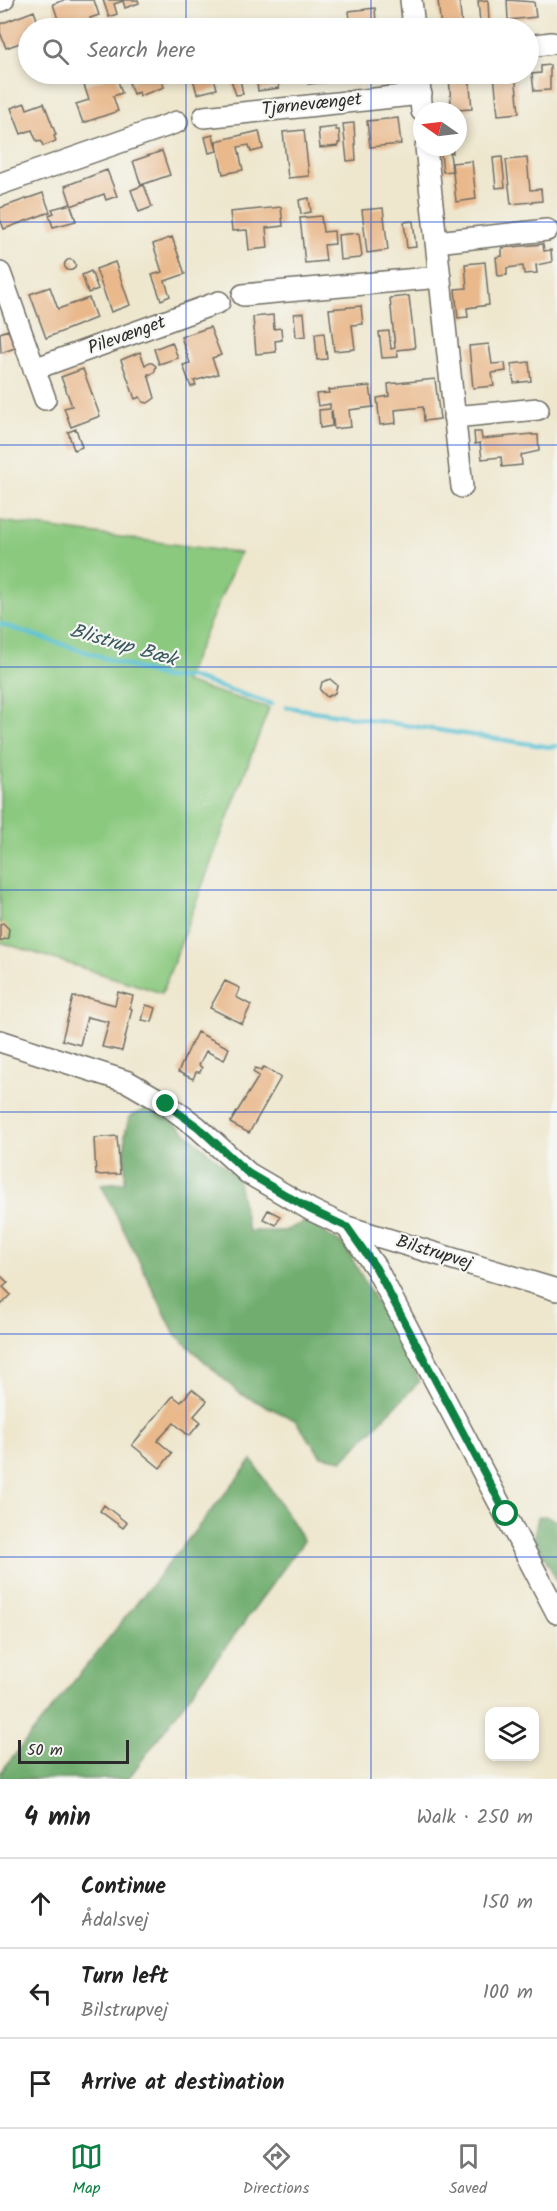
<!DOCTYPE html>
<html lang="en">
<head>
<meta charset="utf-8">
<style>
	:root { --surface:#fff; --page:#f6f6f6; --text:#222; --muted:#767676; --line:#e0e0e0; --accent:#0b8043 }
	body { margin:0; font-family:Kalam,sans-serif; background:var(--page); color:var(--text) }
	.controls { position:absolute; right:18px; bottom:18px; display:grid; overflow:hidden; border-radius:12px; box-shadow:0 3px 9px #0003 }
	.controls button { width:54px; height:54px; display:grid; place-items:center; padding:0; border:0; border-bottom:2px solid var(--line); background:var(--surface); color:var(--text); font:30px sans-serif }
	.compass { position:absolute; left:413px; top:102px; width:54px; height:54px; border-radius:50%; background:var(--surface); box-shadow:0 3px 9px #0003; rotate:284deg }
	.scale { position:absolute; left:18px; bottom:15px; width:111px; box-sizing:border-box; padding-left:6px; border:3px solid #2b2b2b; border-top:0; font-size:16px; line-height:21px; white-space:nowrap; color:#2b2b2b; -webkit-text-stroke:4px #f6f6f2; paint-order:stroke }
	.stop { position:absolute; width:18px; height:18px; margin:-14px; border:4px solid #0b8043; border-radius:50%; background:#fff }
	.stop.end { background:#0b8043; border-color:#fff; box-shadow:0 2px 6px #0008 }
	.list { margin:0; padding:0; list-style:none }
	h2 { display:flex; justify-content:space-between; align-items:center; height:78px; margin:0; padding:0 24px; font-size:26px }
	h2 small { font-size:20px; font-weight:400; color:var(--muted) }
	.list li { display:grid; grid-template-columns:39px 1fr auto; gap:18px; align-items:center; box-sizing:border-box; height:90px; padding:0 24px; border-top:2px solid var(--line) }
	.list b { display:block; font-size:22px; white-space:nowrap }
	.list p { margin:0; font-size:20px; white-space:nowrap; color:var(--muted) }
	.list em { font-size:20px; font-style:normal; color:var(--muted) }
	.icon { flex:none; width:33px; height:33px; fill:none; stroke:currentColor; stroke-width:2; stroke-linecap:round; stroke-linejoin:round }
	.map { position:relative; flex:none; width:557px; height:1779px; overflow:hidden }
	.search { position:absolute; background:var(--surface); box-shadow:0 3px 9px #0003; left:18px; right:18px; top:18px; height:66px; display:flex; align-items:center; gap:15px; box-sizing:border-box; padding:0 21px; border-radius:33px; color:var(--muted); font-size:22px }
	.sheet { height:348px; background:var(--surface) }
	nav { display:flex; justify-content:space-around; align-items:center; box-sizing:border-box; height:84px; border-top:2px solid var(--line); background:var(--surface); font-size:16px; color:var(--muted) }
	nav a { display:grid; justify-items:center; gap:3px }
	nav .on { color:var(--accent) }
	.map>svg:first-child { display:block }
</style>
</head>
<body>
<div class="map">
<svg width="557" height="1779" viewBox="0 0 557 1779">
	<rect width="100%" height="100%" fill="#f6f6f2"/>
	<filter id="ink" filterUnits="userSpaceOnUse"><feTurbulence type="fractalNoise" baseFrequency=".0167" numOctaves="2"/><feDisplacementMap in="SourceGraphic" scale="12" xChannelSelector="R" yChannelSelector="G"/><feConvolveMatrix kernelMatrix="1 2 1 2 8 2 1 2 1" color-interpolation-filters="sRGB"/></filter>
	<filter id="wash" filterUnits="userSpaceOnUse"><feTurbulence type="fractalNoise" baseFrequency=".008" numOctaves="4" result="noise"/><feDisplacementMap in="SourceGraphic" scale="24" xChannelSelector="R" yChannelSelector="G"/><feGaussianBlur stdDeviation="1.35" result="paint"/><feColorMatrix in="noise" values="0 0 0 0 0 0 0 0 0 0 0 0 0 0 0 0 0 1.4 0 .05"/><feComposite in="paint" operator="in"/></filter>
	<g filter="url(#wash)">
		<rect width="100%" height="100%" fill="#eee7ce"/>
		<path fill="#8bc97f" stroke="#5b7a55" stroke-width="1.5" d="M 0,521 L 240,553 L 184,682 L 269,708 L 162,993 L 0,942 Z"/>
		<path fill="#70ad6e" stroke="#4e6c4c" stroke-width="1.5" d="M 154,1105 L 237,1177 L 248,1231 L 284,1231 L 306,1221 L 345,1246 L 420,1381 L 343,1460 L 321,1456 L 295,1420 L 239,1393 L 175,1334 L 101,1184 L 125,1182 L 125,1134 L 129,1117 Z
			M 252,1460 L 304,1541 L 128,1779 L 0,1779 L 0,1773 Z
			M 545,1516 L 557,1521 L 557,1581 L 534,1537 L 538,1517 Z"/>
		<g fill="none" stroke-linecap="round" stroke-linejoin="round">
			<path stroke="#58c1d4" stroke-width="4.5" d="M 0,624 L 166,678 L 190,677 L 272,704
				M 286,707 L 550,747 L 557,746"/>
		</g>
		<g id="blocks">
			<path fill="#e9b88b" d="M 65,0 L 94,0 L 99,15 L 90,18 L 93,26 L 78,28 L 76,23 L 61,28 L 49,28 L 47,23 L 58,19 L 53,4 Z
				M 103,0 L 138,0 L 139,3 L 125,8 L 123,1 L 114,4 L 117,14 L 109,17 Z
				M 438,0 L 459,0 L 462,26 L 441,28 Z
				M 488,0 L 489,21 L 480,22 L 478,1 Z
				M 507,0 L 534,2 L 536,17 L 508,20 Z
				M 375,8 L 376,22 L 359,24 L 359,27 L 380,24 L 380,28 L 351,28 L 349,11 Z
				M 34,11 L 40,28 L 28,28 L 28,40 L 6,48 L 0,32 L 0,24 Z
				M 550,65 L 550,90 L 534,91 L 532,74 L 541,73 L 541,66 Z
				M 133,74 L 160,74 L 164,87 L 140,96 L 139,92 L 133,94 L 129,83 L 135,81 Z
				M 192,74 L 213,74 L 217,89 L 197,94 Z
				M 229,74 L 239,74 L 243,94 L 236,95 Z
				M 256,74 L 277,74 L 279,88 L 258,91 Z
				M 306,74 L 327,74 L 328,82 L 308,84 Z
				M 494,74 L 515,74 L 519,113 L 498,115 Z
				M 116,75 L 122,93 L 113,96 L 118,111 L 83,123 L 76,104 L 89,100 L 84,85 Z
				M 469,75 L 472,109 L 436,111 L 435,103 L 451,102 L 449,77 Z
				M 25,103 L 27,109 L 44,103 L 56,135 L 54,136 L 56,141 L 43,146 L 41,141 L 37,142 L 32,130 L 21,134 L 11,108 Z
				M 398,118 L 401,144 L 370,147 L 367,121 Z
				M 354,123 L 356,160 L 347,161 L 343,124 Z
				M 336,127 L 336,130 L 339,130 L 340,143 L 338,143 L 338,146 L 320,148 L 318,129 Z
				M 304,130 L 309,176 L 288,178 L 283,132 Z
				M 259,131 L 263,149 L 251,152 L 249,145 L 238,147 L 243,170 L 223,174 L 216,141 Z
				M 213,135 L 217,151 L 209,153 L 205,137 Z
				M 452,147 L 453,153 L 450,153 L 452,171 L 443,172 L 441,154 L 437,155 L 437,148 Z
				M 162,151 L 170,175 L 141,185 L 133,161 Z
				M 502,157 L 505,187 L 496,188 L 493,158 Z
				M 527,158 L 530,190 L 541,189 L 542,201 L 511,204 L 506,160 Z
				M 472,161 L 476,199 L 456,202 L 452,163 Z
				M 107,170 L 117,196 L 106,200 L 104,194 L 71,206 L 76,221 L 53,227 L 49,215 L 54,213 L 52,209 L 71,204 L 65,186 Z
				M 144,185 L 152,207 L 139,212 L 131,190 Z
				M 43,193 L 50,212 L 4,229 L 0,219 L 0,208 Z
				M 309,198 L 311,212 L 301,214 L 299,200 Z
				M 281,207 L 283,226 L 266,228 L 268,248 L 249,250 L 247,230 L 232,231 L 230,212 Z
				M 383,208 L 388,250 L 367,253 L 362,210 Z
				M 321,216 L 323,232 L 334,231 L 335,244 L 324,245 L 326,261 L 305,263 L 300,218 Z
				M 413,221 L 416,247 L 407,248 L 404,222 Z
				M 358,233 L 359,234 L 362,256 L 360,258 L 340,260 L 338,235 Z
				M 172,237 L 185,274 L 165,281 L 170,296 L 161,300 L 152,275 L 162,272 L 153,244 Z
				M 543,244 L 544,251 L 551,250 L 552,262 L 536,265 L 537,273 L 524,274 L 523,266 L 507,268 L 507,275 L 498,276 L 496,257 L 502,256 L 502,248 Z
				M64.5 265a5.5 5.5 0 1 1 11 0a5.5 5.5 0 1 1-11 0Z
				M 115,262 L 130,305 L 111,312 L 96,269 Z
				M 485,262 L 489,305 L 467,308 L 468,317 L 458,318 L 455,289 L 467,288 L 465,264 Z
				M 91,271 L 98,289 L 88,293 L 82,275 Z
				M 50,287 L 58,309 L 89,298 L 96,318 L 46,338 L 30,294 Z
				M 409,296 L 415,348 L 397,350 L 398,357 L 382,358 L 379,332 L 389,331 L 391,349 L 395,348 L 390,298 Z
				M 361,306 L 363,324 L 352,325 L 355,349 L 334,351 L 329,309 Z
				M 304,313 L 306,336 L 296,337 L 294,314 Z
				M 273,315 L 274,329 L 281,328 L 282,340 L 275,341 L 276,352 L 256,354 L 253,317 Z
				M 210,327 L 221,355 L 212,358 L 218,374 L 194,381 L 196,385 L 191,387 L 183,365 L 190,363 L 181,337 Z
				M 8,330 L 15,348 L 1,353 L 0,333 Z
				M 324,333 L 327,359 L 317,360 L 315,334 Z
				M 172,342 L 178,358 L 159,364 L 154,349 Z
				M 489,344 L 492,364 L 505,363 L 506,371 L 492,373 L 494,386 L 473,388 L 469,346 Z
				M 140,352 L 145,365 L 148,363 L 152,363 L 156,366 L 155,371 L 152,374 L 148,374 L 155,398 L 148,403 L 143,402 L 140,397 L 135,399 L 121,360 Z
				M 529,362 L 531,381 L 514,383 L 511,364 Z
				M 83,369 L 100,416 L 71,427 L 64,408 L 72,406 L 61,377 Z
				M 435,379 L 440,419 L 424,421 L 423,407 L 395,410 L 396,423 L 380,425 L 377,398 L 389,396 L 388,384 Z
				M 370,386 L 373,407 L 349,410 L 351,427 L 334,429 L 332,411 L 331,412 L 332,426 L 320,428 L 319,410 L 330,409 L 330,404 L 318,406 L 316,394 L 329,393 L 328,390 Z
				M 76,429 L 82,447 L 74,450 L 68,432 Z
				M 474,432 L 481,432 L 482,439 L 532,434 L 532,435 L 538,435 L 539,451 L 521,455 L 522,465 L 502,467 L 501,457 L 482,459 L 480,443 L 475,444 Z
				M 330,679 L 337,685 L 335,693 L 327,697 L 320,690 L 322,682 Z
				M 3,923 L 9,929 L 8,938 L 0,941 L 0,924 Z
				M 225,981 L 240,988 L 236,997 L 251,1005 L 242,1024 L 210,1008 Z
				M 118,992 L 133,996 L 130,1008 L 132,1009 L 122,1051 L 102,1047 L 109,1022 L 87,1017 L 80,1045 L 62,1040 L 73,997 L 89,998 L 115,1005 Z
				M 146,1005 L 156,1008 L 152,1022 L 142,1020 Z
				M 197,1032 L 229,1048 L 224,1060 L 206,1051 L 199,1065 L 202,1068 L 200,1072 L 196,1072 L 193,1079 L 178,1072 Z
				M 264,1067 L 281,1077 L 249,1133 L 230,1123 L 259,1076 L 253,1072 L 255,1068 L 261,1071 Z
				M 117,1136 L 120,1174 L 96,1175 L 94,1138 Z
				M 268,1210 L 280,1216 L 276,1225 L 263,1219 Z
				M 0,1275 L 8,1283 L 3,1287 L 11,1295 L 0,1306 Z
				M 192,1389 L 207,1401 L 194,1416 L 201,1422 L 189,1436 L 174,1423 L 159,1439 L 158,1441 L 172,1453 L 160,1468 L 132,1445 L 173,1396 L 181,1402 Z
				M 104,1505 L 127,1523 L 123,1528 L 100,1511 Z"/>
		</g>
	</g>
	<g filter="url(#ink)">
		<use href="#blocks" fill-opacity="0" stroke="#6f6d64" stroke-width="1.5"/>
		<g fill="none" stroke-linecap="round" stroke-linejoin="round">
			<defs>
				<path id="minor" d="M 411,0 L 414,28
					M 0,1 L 3,0
					M 528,46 L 552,43
					M 418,74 L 422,111
					M 204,117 L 421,94
					M 426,147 L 462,487
					M 0,184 L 177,122
					M 436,242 L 547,230
					M 0,273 L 45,399
					M 243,295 L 440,277
					M 34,369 L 219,302
					M 454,417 L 538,409
					M 0,1041 L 128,1082 L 166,1104 L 197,1127 L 248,1173 L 311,1210 L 347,1227 L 557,1290
					M 347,1227 L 376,1268 L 557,1613"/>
			</defs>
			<use href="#minor" stroke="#6f6d64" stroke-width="24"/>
			<use href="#minor" stroke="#fff" stroke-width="21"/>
		</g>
	</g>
	<g fill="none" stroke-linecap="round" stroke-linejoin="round" filter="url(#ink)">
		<path stroke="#0b8043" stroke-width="8" d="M 166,1104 L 198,1127 L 248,1173 L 311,1210 L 347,1227 L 376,1268 L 506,1514"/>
	</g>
	<path fill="none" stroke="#1d4ed8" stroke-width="1.5" stroke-opacity="0.55" d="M 186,0 L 186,28M 371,0 L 371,28M 186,74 L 186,1779M 371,74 L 371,1779M 0,222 L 557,222M 0,445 L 557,445M 0,667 L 557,667M 0,890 L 557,890M 0,1112 L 557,1112M 0,1334 L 557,1334M 0,1557 L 557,1557"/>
	<g text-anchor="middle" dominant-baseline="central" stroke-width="4.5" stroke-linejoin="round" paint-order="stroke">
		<g font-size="18" fill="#2b2b2b" stroke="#f6f6f2">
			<text transform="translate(312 105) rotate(-6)">Tjørnevænget</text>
			<text transform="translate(127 336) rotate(-20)">Pilevænget</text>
			<text transform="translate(434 1253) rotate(17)">Bilstrupvej</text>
		</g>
		<g font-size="20" font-style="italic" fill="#38585e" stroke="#f6f6f2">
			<text transform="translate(123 646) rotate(16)">Blistrup Bæk</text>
		</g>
	</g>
</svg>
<div class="controls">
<button><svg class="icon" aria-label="layers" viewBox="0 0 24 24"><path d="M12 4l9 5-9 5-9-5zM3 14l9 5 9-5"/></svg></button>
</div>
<svg class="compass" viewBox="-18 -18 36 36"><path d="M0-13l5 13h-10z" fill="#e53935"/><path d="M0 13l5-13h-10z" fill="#767676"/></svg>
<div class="scale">50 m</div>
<div class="stop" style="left:506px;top:1514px"></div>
<div class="stop end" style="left:166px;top:1104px"></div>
<div class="search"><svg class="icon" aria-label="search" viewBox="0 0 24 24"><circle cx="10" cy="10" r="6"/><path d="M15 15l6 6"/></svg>Search here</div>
</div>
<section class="sheet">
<h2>4 min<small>Walk · 250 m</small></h2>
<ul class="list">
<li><svg class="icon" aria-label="ahead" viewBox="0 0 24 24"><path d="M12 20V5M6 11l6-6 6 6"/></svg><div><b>Continue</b><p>Ådalsvej</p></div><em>150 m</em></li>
<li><svg class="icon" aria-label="left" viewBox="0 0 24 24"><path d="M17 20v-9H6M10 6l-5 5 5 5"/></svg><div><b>Turn left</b><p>Bilstrupvej</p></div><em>100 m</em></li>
<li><svg class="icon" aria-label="arrive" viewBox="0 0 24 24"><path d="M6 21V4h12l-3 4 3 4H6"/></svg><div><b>Arrive at destination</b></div></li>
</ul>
</section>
<nav>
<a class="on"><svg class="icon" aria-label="map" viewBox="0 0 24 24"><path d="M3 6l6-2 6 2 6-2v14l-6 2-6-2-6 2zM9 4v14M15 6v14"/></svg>Map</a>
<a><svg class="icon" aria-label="directions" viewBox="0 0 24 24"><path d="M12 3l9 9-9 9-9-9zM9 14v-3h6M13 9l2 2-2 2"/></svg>Directions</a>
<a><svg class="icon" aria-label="saved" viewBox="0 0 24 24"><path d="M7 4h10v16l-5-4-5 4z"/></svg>Saved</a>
</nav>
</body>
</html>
